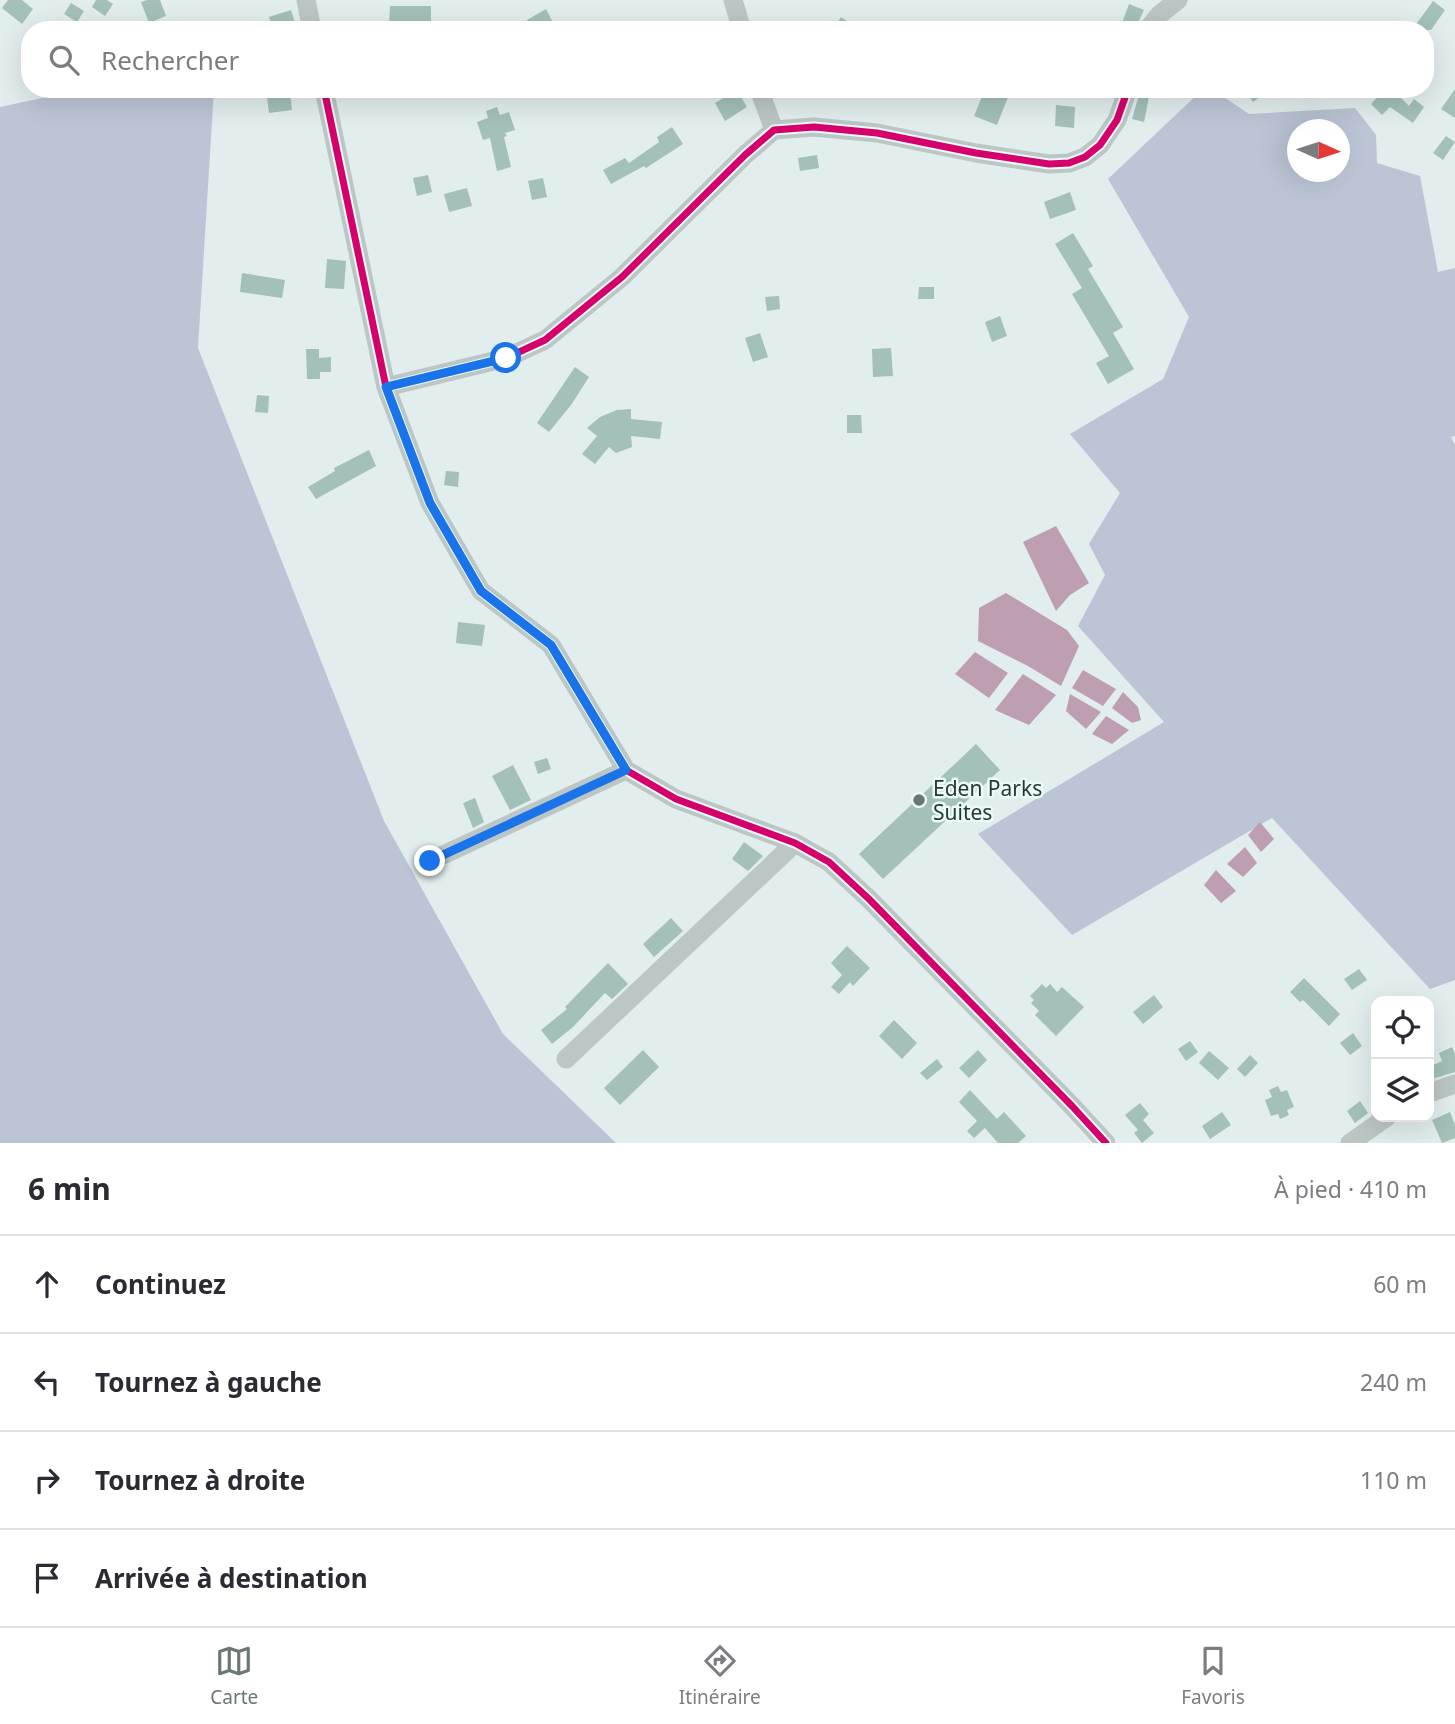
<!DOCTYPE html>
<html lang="fr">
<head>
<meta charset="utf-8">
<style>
	:root { --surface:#fff; --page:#f2f2f3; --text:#2b2b33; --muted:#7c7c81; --line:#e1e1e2; --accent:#6a7775 }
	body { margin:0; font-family:"Noto Sans",sans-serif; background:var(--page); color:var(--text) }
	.controls { position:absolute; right:21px; bottom:21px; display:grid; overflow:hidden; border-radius:14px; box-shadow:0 7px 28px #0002 }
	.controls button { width:63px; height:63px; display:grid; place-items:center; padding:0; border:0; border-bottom:2px solid var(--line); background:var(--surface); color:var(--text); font:35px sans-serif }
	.compass { position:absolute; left:1287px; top:119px; width:63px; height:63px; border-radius:50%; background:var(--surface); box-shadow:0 7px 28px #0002; rotate:93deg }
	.stop { position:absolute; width:21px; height:21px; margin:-16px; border:5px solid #1a73e8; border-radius:50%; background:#fff }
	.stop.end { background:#1a73e8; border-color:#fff; box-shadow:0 2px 7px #0008 }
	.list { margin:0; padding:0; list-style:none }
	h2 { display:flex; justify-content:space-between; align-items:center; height:91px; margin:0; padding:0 28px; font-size:30px }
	h2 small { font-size:23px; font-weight:400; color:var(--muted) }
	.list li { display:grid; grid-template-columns:46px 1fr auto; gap:21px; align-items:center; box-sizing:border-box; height:98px; padding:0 28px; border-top:2px solid var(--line) }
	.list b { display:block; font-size:26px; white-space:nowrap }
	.list em { font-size:23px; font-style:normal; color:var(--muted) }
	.icon { flex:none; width:38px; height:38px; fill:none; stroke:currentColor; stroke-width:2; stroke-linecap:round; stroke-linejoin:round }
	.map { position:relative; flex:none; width:1455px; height:1143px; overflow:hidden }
	.search { position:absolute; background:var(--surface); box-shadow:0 7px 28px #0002; left:21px; right:21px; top:21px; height:77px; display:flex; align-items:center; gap:18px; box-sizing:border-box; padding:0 24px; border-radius:28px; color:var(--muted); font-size:26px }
	.sheet { height:483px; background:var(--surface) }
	nav { display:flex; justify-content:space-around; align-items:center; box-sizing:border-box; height:98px; border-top:2px solid var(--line); background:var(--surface); font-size:19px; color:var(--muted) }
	nav a { display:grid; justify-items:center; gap:4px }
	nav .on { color:var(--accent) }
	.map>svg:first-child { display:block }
</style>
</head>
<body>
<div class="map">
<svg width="1455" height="1143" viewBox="0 0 1455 1143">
	<rect width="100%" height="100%" fill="#e2eded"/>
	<path fill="#bcc5d5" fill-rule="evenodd" d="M 84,89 L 214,89 L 198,348 L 384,821 L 503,1034 L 616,1143 L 0,1143 L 0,107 Z
		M 1203,89 L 1212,89 L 1249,114 L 1355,108 L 1376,135 L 1377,163 L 1420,176 L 1438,272 L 1455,268 L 1455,436 L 1451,437 L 1455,445 L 1455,980 L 1430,989 L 1272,818 L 1072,935 L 978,834 L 1164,722 L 1078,626 L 1105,575 L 1089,544 L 1120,493 L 1070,434 L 1163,379 L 1189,317 L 1108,179 ZM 1298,130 L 1340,130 L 1340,172 L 1298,172 Z"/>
	<path fill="#be9eb1" d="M 1056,526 L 1089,583 L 1070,595 L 1056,611 L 1023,542 Z
		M 1006,593 L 1067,630 L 1079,646 L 1061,686 L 1028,666 L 978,641 L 979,608 Z
		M 975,652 L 1008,673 L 989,698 L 955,674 Z
		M 1083,670 L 1116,689 L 1103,706 L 1072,688 Z
		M 1023,674 L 1056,695 L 1029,725 L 995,710 Z
		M 1123,692 L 1138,707 L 1141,720 L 1132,723 L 1112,708 Z
		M 1070,694 L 1101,712 L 1086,729 L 1066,711 Z
		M 1106,716 L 1129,730 L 1112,744 L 1092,734 Z
		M 1260,822 L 1274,839 L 1261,852 L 1248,835 Z
		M 1245,847 L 1257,863 L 1243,877 L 1227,864 Z
		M 1216,870 L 1236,891 L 1221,903 L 1204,885 Z"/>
	<path fill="#a3c0b9" d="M 8,0 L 22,0 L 33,9 L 22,24 L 2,8 Z
		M 96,0 L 107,0 L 113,4 L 105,16 L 92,7 Z
		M 147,0 L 160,0 L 166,16 L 149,23 L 141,2 Z
		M 1433,1 L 1445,10 L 1431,30 L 1412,30 Z
		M 71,3 L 84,11 L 77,22 L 64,14 Z
		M 1129,4 L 1144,10 L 1135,29 L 1122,23 Z
		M 390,6 L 431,6 L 431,26 L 389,26 Z
		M 546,9 L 557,30 L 532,30 L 527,20 Z
		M 291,10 L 296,26 L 286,30 L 273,30 L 269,17 Z
		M 841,17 L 859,30 L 833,30 Z
		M 266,89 L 290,89 L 292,110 L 269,113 Z
		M 985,89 L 1008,97 L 997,125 L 974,116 Z
		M 1244,89 L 1271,89 L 1253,102 Z
		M 1385,89 L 1392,89 L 1409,106 L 1414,99 L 1424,107 L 1413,123 L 1390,107 L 1382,115 L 1371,104 Z
		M 1455,89 L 1455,118 L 1441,109 Z
		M 737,90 L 747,107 L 725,121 L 715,103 Z
		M 1139,95 L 1149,97 L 1144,122 L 1132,119 Z
		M 1056,105 L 1075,107 L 1074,128 L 1055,126 Z
		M 497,107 L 500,115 L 509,112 L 515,130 L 505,133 L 507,136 L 504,137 L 511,167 L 497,171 L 490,138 L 483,140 L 477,122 L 488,118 L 486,111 Z
		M 672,127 L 683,144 L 646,168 L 644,166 L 611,184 L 603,170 L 625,158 L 629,163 L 659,142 L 657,137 Z
		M 1446,136 L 1455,142 L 1443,160 L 1433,153 Z
		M 817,155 L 819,168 L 800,171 L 798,158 Z
		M 428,175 L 432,192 L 417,196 L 413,178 Z
		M 543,178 L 547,197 L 532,200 L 528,181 Z
		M 467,188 L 472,206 L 449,212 L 444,194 Z
		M 1070,192 L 1076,210 L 1050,219 L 1044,202 Z
		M 1073,233 L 1093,266 L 1088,269 L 1123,327 L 1113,333 L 1134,369 L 1108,384 L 1096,363 L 1109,356 L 1072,294 L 1082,288 L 1055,244 Z
		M 327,259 L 346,261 L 344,289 L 325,288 Z
		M 242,273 L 285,280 L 282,298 L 240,292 Z
		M 919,287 L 934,287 L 934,299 L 918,299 Z
		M 779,296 L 780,309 L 767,311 L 765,297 Z
		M 1000,316 L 1007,336 L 992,342 L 985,322 Z
		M 760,333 L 768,357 L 753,362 L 745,338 Z
		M 891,348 L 893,376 L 873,377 L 872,349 Z
		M 306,349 L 319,349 L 319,358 L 331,357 L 331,372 L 320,372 L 320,379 L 307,379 Z
		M 575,367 L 589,377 L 571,405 L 549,432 L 537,423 Z
		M 257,395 L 269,396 L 268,413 L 255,412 Z
		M 631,409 L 631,419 L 662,422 L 660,439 L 631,436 L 632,447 L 616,453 L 609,447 L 595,464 L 582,454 L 597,436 L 587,428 L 600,417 L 617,410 Z
		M 847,415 L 861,415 L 862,433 L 847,433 Z
		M 369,450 L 376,466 L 316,499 L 308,487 L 335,471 L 334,468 Z
		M 446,471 L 459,472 L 458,487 L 444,485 Z
		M 458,622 L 485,625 L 482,646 L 456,643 Z
		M 976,744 L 1000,770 L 883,879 L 859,854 Z
		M 547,758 L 551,769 L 538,774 L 534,762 Z
		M 513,765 L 531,800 L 510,810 L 492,776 Z
		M 475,798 L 484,822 L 473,828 L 463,803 Z
		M 744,842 L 763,856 L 748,871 L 732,859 Z
		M 671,918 L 683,931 L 654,957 L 643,944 Z
		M 847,946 L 870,968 L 853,986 L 850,982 L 839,994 L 831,987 L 842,975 L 831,963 Z
		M 608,963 L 628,984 L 612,999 L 605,993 L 573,1027 L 552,1044 L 541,1030 L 567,1009 L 565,1007 Z
		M 1359,969 L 1367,980 L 1352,990 L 1344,979 Z
		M 1304,978 L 1340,1014 L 1329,1026 L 1303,1000 L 1300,1002 L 1290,992 Z
		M 1042,984 L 1046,988 L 1050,984 L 1057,992 L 1062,987 L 1084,1007 L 1056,1036 L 1035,1015 L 1039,1011 L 1031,1003 L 1034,1000 L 1030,996 Z
		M 1154,995 L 1163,1007 L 1143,1024 L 1133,1012 Z
		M 894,1020 L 917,1043 L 902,1059 L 879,1036 Z
		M 1353,1033 L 1362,1046 L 1350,1055 L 1340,1043 Z
		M 1190,1041 L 1198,1052 L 1186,1061 L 1178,1049 Z
		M 1452,1047 L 1455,1054 L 1455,1072 L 1429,1080 L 1429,1067 L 1442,1061 L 1439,1053 Z
		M 643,1050 L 659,1067 L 620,1105 L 604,1088 Z
		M 978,1050 L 987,1060 L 969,1078 L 959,1068 Z
		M 1209,1051 L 1229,1068 L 1218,1080 L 1199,1063 Z
		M 1250,1055 L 1258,1063 L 1245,1077 L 1237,1069 Z
		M 937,1059 L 943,1067 L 927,1080 L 920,1073 Z
		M 1278,1086 L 1281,1092 L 1287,1090 L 1294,1107 L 1287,1110 L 1289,1115 L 1280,1119 L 1278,1114 L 1271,1116 L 1265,1100 L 1272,1097 L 1269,1090 Z
		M 970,1090 L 997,1119 L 1004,1112 L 1026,1136 L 1018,1143 L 998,1143 L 985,1128 L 974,1138 L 967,1131 L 977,1121 L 959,1102 Z
		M 1360,1101 L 1368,1113 L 1355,1123 L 1347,1111 Z
		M 1140,1103 L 1149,1114 L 1143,1120 L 1154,1133 L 1142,1143 L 1134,1133 L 1138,1130 L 1125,1115 Z
		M 1222,1112 L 1231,1125 L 1210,1139 L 1202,1126 Z
		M 1450,1112 L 1455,1125 L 1455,1138 L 1442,1143 L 1432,1120 Z"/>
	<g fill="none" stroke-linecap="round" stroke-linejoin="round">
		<path stroke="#bbc6c5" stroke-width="19" d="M 306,0 L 312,30
			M 733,0 L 742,30
			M 1147,30 L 1159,15 L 1178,0
			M 324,89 L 386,387 L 430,503 L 481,591 L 551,645 L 626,770 L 676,799 L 795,843 L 829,862 L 869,899 L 1072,1106 L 1106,1143
			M 759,89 L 774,130
			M 386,387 L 506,358 L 545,340 L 622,277 L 745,155 L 774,130 L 814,127 L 877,133 L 976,153 L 1049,164 L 1069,163 L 1085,157 L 1100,145 L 1117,120 L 1128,89
			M 430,861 L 626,770
			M 566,1059 L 795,843
			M 1429,1093 L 1455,1084
			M 1350,1143 L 1387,1117"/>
		<defs>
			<path id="cycleway" d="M 324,89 L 386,387 L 430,503 L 481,591 L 551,645 L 626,770 L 676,799 L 795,843 L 829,862 L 869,899 L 1072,1106 L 1106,1143
				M 386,387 L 506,358 L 545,340 L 622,277 L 745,155 L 774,130 L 814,127 L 877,133 L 976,153 L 1049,164 L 1069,163 L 1085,157 L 1100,145 L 1117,120 L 1128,89"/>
		</defs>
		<use href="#cycleway" stroke="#e9faf9" stroke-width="11"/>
		<use href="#cycleway" stroke="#d6006c" stroke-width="7"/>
	</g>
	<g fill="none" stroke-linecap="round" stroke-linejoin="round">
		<path stroke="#1a73e8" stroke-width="9" d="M 430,861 L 626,770 L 551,645 L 481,591 L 430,503 L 386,387 L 506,358"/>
	</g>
	<circle fill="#6a7775" stroke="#e9faf9" stroke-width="2.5" cx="919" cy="800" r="7"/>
	<g text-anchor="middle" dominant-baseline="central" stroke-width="5" stroke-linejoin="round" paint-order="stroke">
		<g font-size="21" fill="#293734" stroke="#e9faf9" text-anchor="start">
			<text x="933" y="788">Eden Parks<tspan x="933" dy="24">Suites</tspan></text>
		</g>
	</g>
</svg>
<div class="controls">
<button><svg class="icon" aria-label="locate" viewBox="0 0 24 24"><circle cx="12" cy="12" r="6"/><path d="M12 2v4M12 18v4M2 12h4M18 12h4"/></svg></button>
<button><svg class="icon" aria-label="layers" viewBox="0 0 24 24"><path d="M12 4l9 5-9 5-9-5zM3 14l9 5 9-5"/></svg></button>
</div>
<svg class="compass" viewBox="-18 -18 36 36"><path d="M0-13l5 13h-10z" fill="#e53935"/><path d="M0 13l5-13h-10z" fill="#7c7c81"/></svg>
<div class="stop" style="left:506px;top:358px"></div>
<div class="stop end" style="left:430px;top:861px"></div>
<div class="search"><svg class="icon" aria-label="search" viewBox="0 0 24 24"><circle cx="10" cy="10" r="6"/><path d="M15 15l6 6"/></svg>Rechercher</div>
</div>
<section class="sheet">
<h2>6 min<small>À pied · 410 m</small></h2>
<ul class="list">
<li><svg class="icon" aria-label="ahead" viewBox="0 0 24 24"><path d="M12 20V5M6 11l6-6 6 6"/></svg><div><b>Continuez</b></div><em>60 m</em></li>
<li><svg class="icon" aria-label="left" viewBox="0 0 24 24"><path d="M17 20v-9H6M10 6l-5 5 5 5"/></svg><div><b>Tournez à gauche</b></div><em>240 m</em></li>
<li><svg class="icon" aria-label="right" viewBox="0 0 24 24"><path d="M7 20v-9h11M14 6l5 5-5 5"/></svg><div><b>Tournez à droite</b></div><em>110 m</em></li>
<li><svg class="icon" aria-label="arrive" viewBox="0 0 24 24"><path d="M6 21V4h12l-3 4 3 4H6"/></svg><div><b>Arrivée à destination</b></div></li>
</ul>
</section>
<nav>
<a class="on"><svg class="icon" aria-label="map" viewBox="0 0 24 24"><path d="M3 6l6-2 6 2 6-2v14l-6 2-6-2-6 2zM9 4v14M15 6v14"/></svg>Carte</a>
<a><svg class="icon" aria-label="directions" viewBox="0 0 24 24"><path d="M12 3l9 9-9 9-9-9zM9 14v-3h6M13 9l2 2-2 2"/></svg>Itinéraire</a>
<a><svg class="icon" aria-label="saved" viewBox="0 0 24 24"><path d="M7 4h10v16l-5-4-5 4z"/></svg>Favoris</a>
</nav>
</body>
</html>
